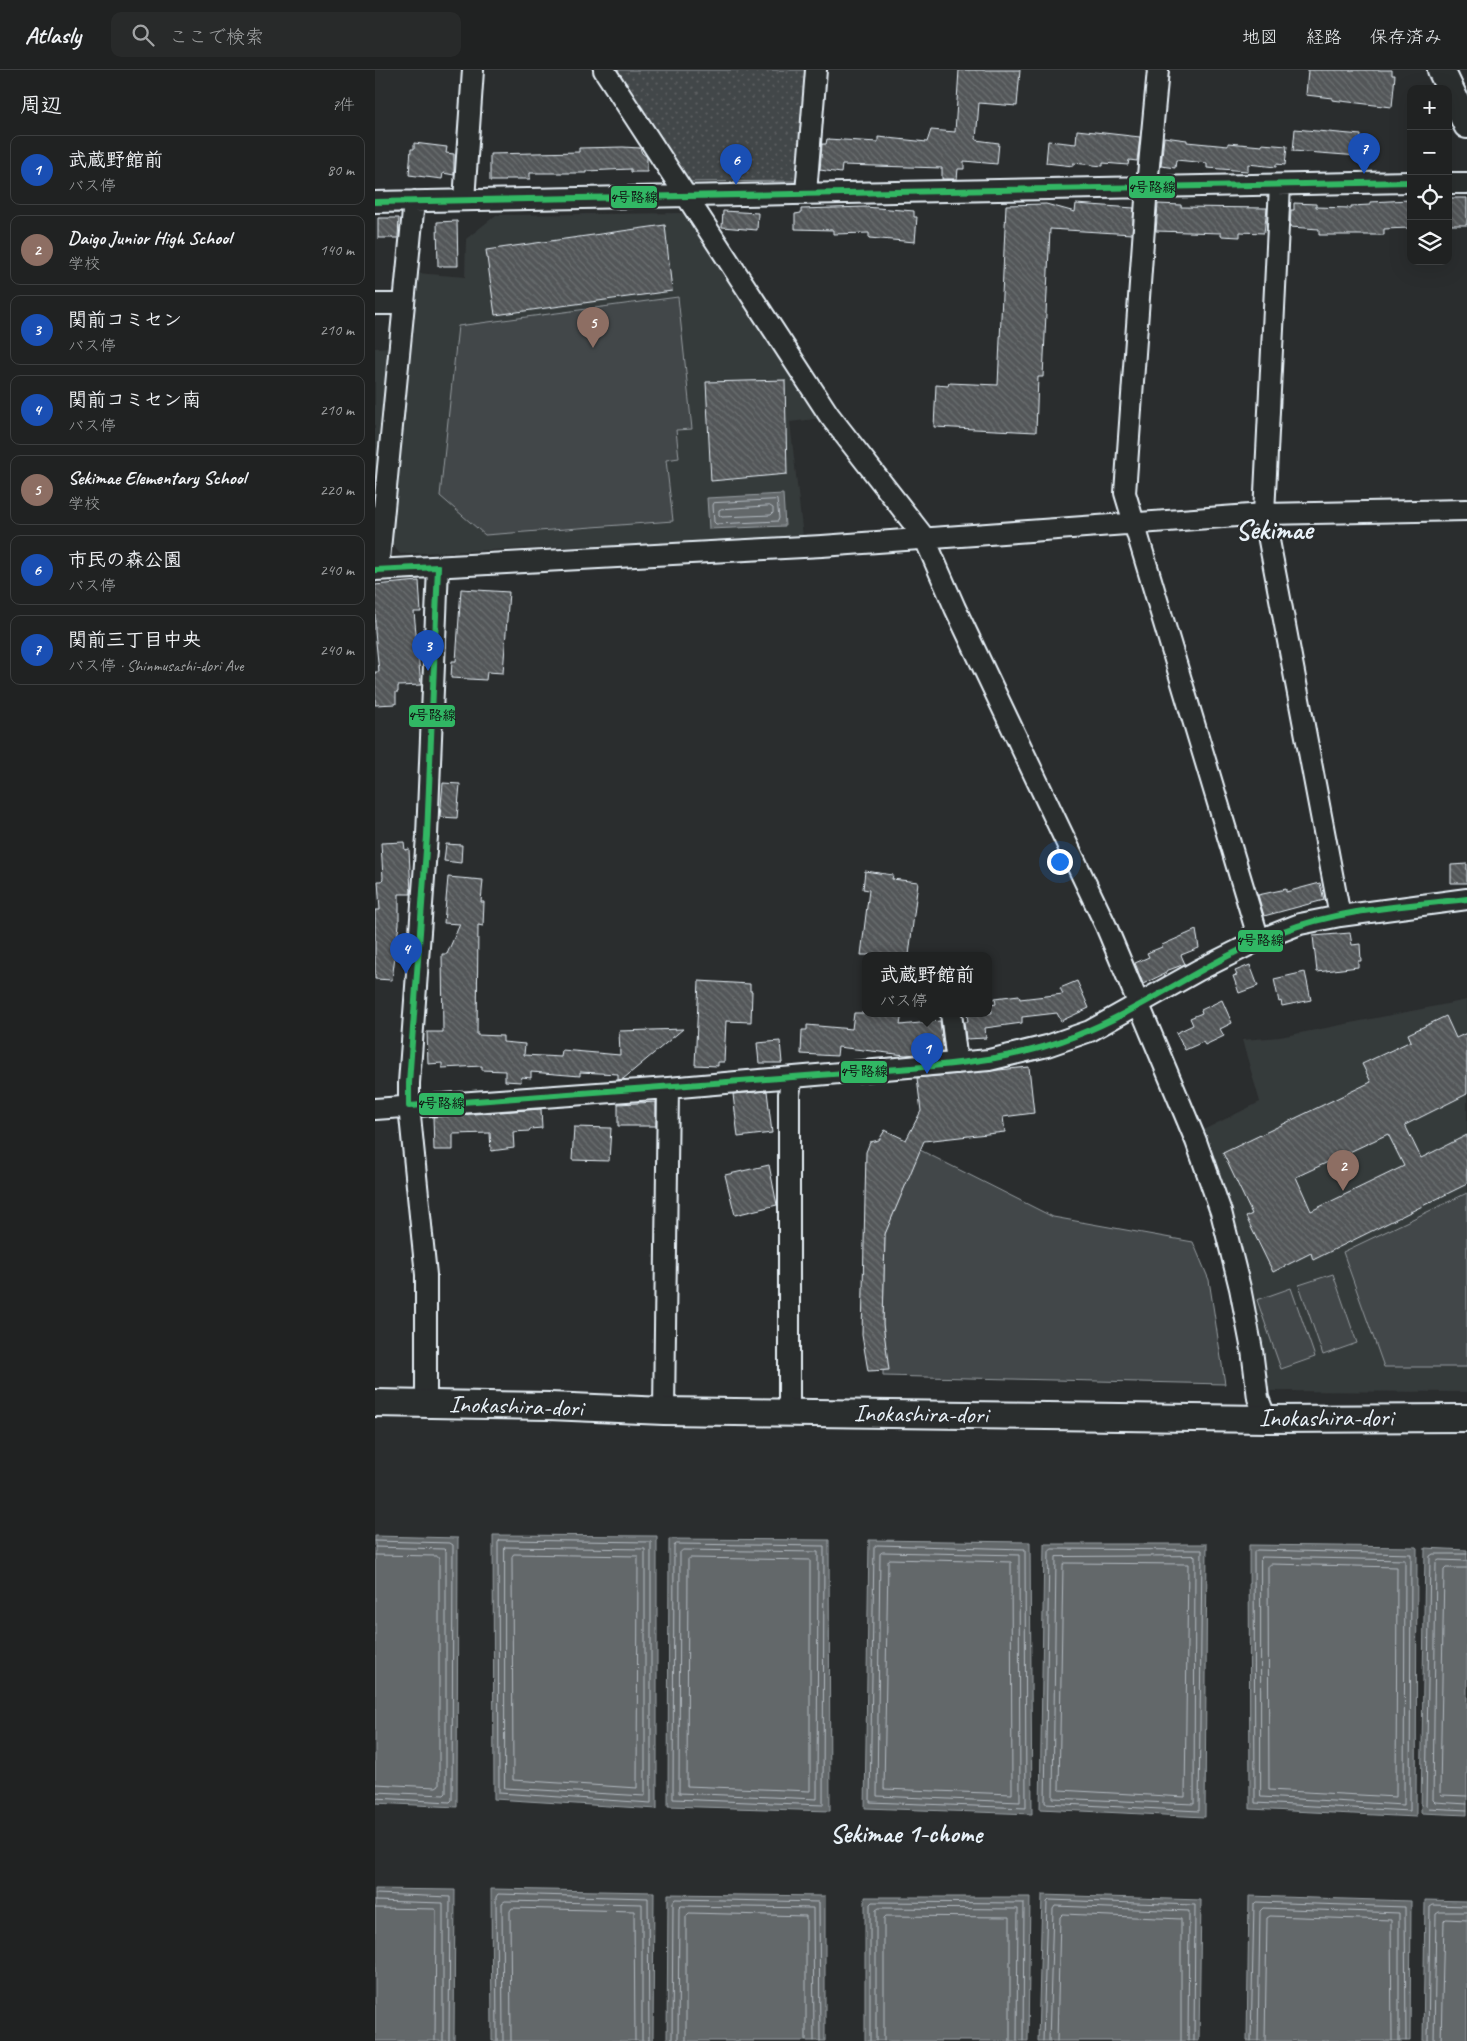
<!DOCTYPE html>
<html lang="ja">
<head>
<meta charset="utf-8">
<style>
	:root { --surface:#202222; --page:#282a2a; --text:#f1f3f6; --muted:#a2a4a5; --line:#3d3f40; --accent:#d93025 }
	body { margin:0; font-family:Caveat,"Klee One",sans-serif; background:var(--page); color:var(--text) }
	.controls { position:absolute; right:15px; top:15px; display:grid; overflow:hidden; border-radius:10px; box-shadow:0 5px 20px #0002 }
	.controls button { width:45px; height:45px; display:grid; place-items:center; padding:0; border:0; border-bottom:1px solid var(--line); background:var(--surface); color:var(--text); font:25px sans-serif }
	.you { position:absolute; left:684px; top:791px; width:18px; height:18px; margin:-12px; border:4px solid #fff; border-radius:50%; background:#1a73e8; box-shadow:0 0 0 8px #1a73e833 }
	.badge { display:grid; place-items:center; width:32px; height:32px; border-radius:50%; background:var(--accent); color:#fff; font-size:16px; font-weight:700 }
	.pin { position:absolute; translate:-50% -41px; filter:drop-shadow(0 1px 2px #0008) }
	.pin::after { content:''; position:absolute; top:26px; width:18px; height:15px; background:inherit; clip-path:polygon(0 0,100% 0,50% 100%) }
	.popup { position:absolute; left:487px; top:882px; width:130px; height:65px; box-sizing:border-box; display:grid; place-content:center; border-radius:10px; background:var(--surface); filter:drop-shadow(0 1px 4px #0005); font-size:16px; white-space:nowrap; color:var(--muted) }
	.popup b { font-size:19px; color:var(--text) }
	.popup::after { content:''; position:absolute; left:50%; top:100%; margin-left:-10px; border:10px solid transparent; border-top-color:var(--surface) }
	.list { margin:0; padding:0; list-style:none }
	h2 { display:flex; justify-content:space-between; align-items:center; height:65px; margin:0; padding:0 20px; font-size:21px }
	h2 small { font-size:16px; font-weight:400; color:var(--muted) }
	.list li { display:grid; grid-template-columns:32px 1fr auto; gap:15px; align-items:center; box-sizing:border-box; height:70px; margin:0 10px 10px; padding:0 10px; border:1px solid var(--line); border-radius:10px }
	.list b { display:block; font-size:19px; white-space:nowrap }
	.list p { margin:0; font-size:16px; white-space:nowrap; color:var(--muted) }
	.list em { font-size:16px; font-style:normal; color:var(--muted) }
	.icon { flex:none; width:28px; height:28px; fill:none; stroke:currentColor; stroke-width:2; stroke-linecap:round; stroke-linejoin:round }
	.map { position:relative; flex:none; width:1092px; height:1971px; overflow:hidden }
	header { display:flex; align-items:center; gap:30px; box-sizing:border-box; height:70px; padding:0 25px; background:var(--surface); border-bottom:1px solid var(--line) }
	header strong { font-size:24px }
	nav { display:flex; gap:28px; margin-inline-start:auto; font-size:18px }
	.search { width:350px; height:45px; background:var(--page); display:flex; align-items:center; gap:12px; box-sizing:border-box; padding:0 18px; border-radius:10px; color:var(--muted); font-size:19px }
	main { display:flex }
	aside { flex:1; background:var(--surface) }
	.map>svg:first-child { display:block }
</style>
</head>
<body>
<header>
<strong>Atlasly</strong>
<div class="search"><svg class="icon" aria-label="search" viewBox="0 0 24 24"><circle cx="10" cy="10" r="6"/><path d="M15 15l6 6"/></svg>ここで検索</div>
<nav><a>地図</a><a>経路</a><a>保存済み</a></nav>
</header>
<main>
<aside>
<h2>周辺<small>7件</small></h2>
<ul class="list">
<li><span class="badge" style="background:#1a4fb4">1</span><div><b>武蔵野館前</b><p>バス停</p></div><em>80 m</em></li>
<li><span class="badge" style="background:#8d6e63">2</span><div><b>Daigo Junior High School</b><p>学校</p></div><em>140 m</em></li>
<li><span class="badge" style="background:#1a4fb4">3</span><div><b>関前コミセン</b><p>バス停</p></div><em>210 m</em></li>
<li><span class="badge" style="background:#1a4fb4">4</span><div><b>関前コミセン南</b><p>バス停</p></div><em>210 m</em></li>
<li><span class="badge" style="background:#8d6e63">5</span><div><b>Sekimae Elementary School</b><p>学校</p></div><em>220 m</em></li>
<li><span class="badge" style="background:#1a4fb4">6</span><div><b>市民の森公園</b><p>バス停</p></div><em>240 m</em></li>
<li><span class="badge" style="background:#1a4fb4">7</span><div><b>関前三丁目中央</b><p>バス停 · Shinmusashi-dori Ave</p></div><em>240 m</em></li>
</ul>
</aside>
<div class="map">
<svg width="1092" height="1971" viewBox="0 0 1092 1971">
	<defs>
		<pattern id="grass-dots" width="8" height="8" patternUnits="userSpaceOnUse" patternTransform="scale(1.25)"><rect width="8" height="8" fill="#424648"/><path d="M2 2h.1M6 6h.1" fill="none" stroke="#5d6163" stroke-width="1.8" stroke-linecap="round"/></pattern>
		<pattern id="building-back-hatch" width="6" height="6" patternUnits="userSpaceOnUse" patternTransform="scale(1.25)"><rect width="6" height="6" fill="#535759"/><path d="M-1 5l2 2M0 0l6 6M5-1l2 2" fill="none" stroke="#6c7072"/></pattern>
	</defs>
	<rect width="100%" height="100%" fill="#2a2d2e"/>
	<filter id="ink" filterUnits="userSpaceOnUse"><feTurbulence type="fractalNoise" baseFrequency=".02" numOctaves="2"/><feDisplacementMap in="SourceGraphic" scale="10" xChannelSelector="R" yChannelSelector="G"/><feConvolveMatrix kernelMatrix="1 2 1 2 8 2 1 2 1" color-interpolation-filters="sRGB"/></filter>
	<g filter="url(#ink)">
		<path fill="#363a3b" d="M 310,143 L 449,348 L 415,352 L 428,467 L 25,484 L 17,474 L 42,203 L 90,207 L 91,169 L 121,145 Z
			M 15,277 L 0,429 L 0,278 Z
			M 1092,930 L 1092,1322 L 890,1321 L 826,1061 L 885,1032 L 867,970 L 905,967 Z"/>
		<path fill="url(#grass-dots)" stroke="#959ca0" d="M 237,0 L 433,0 L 423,111 L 309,112 Z"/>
		<path fill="#424648" stroke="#959ca0" d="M 303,227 L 317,359 L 301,360 L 304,388 L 291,390 L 298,451 L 110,465 L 65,426 L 83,256 Z
			M 545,1080 L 678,1147 L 818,1172 L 834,1210 L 850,1314 L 508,1306 L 508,1301 L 513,1299 L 508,1254 L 510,1164 Z
			M 1092,1123 L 1092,1297 L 1009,1297 L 968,1182 Z
			M 958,1204 L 982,1273 L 948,1285 L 924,1215 Z
			M 916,1218 L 940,1287 L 906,1299 L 882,1230 Z"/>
		<path fill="#63686b" stroke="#989fa3" d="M 408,424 L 410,456 L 334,459 L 332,428 Z
			M 118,1465 L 282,1466 L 282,1739 L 119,1729 Z
			M 0,1466 L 83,1468 L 82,1737 L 0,1733 Z
			M 294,1469 L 454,1470 L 455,1741 L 293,1736 Z
			M 494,1470 L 655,1472 L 657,1744 L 490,1738 Z
			M 669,1474 L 832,1474 L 830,1747 L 665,1739 Z
			M 874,1475 L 1042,1477 L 1041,1747 L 875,1739 Z
			M 1050,1478 L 1092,1480 L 1092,1745 L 1046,1743 Z
			M 0,1819 L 80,1820 L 79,1971 L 0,1971 Z
			M 116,1819 L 279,1822 L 278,1971 L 117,1971 Z
			M 293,1824 L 450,1826 L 450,1971 L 292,1971 Z
			M 667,1825 L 826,1830 L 824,1971 L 663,1971 Z
			M 874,1826 L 1036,1831 L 1035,1971 L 872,1971 Z
			M 490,1827 L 655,1827 L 653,1971 L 490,1971 Z
			M 1050,1830 L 1092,1831 L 1092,1971 L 1048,1971 Z"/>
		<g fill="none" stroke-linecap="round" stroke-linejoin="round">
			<path stroke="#b3bac0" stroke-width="1" d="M 402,430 L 404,448 L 403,451 L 341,454 L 339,452 L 338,435 L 339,433 Z
				M 395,436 L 398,438 L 398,443 L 396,445 L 347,447 L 344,445 L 344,440 L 346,439 Z
				M 125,1470 L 276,1472 L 276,1733 L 124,1723 L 123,1473 Z
				M 0,1471 L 75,1473 L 78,1475 L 77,1730 L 75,1732 L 0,1728
				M 302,1474 L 449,1476 L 448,1735 L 298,1729 L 299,1476 Z
				M 502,1475 L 650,1479 L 651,1738 L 495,1732 L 499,1478 Z
				M 0,1477 L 69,1479 L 71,1481 L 71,1723 L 69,1725 L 0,1722
				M 130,1477 L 270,1479 L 270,1726 L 130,1718 Z
				M 677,1479 L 827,1480 L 824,1741 L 670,1733 L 674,1482 Z
				M 308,1480 L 443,1482 L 442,1729 L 304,1723 L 305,1483 Z
				M 882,1480 L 1036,1484 L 1035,1741 L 880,1733 L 879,1483 Z
				M 508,1482 L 644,1485 L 645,1732 L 502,1726 L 505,1484 Z
				M 139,1484 L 263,1486 L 262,1718 L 138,1710 L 137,1487 Z
				M 1092,1484 L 1058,1484 L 1055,1486 L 1051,1736 L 1053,1738 L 1092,1740
				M 0,1485 L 62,1486 L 64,1489 L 64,1715 L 61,1717 L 0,1714
				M 820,1486 L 819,1734 L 678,1728 L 681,1487 Z
				M 886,1487 L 1030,1490 L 1029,1735 L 886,1727 Z
				M 315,1488 L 435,1490 L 435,1721 L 312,1716 L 313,1490 Z
				M 515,1489 L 636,1492 L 637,1724 L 509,1719 L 513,1492 Z
				M 1092,1491 L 1064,1490 L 1061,1492 L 1058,1730 L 1060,1732 L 1092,1734
				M 690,1493 L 813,1494 L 810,1727 L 684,1720 L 688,1496 Z
				M 896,1494 L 1022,1497 L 1021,1727 L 894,1720 L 893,1497 Z
				M 1092,1498 L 1071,1498 L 1069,1500 L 1065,1723 L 1067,1725 L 1092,1726
				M 0,1824 L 75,1827 L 74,1971
				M 0,1831 L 68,1833 L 68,1971
				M 0,1838 L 59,1839 L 61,1840 L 60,1971
				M 122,1971 L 121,1827 L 123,1824 L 273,1828 L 274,1971
				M 128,1971 L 127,1833 L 130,1831 L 267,1834 L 267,1971
				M 136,1971 L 135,1841 L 137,1838 L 259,1841 L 260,1971
				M 297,1971 L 298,1832 L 300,1829 L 444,1832 L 445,1971
				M 303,1971 L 304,1838 L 306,1836 L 438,1838 L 439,1971
				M 311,1971 L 311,1846 L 314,1843 L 431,1846 L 431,1971
				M 495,1971 L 495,1834 L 497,1832 L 649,1833 L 648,1971
				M 501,1971 L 501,1840 L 504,1838 L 643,1839 L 642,1971
				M 509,1971 L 509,1848 L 511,1846 L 635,1847 L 635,1971
				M 668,1971 L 672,1832 L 674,1830 L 820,1835 L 819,1971
				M 674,1971 L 678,1839 L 680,1836 L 814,1841 L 813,1971
				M 682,1971 L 685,1847 L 688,1844 L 806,1849 L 806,1971
				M 876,1971 L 879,1834 L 881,1832 L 1030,1837 L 1031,1971
				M 883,1971 L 885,1841 L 888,1838 L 1024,1843 L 1024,1971
				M 890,1971 L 892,1848 L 895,1846 L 1016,1850 L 1017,1971
				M 1053,1971 L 1055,1837 L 1058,1835 L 1092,1836
				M 1059,1971 L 1061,1844 L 1064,1842 L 1092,1842
				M 1066,1971 L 1069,1851 L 1071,1849 L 1092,1850"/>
		</g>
		<path fill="url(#building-back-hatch)" stroke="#e8f1f8" fill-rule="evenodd" d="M 584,0 L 645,0 L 642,36 L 604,33 L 601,70 L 624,73 L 622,94 L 589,91 L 589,99 L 583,99 L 582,109 L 567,109 L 567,98 L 467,95 L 466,103 L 445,100 L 447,74 L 451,74 L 452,69 L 503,72 L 503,67 L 552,72 L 556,60 L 580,62 Z
			M 933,0 L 1017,0 L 1017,5 L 1020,5 L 1017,37 L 957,30 L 957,28 L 931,25 Z
			M 920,59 L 986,65 L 984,86 L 918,81 Z
			M 702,60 L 765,67 L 762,91 L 754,90 L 753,95 L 728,93 L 728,96 L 698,93 L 698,96 L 671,93 L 673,71 L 701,74 Z
			M 789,67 L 812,70 L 812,72 L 853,76 L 853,73 L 887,76 L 887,74 L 912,76 L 910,95 L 901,94 L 901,97 L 873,94 L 873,101 L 832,98 L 832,93 L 801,90 L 800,98 L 786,96 Z
			M 39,73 L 72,77 L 71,83 L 79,84 L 79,105 L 68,103 L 67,109 L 34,105 L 36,79 L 39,79 Z
			M 248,77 L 265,78 L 267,83 L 272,87 L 272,102 L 256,102 L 256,99 L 211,101 L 211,103 L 155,103 L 155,109 L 131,109 L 131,111 L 115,111 L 115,84 L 204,82 L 204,78 Z
			M 1073,128 L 1092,128 L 1092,155 L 1073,155 Z
			M 1034,130 L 1035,158 L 1009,159 L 1009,165 L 944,165 L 944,159 L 915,157 L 916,140 L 919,140 L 919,133 L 941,134 L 941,137 L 976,138 L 976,136 L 995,135 L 995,132 Z
			M 671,134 L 700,142 L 701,134 L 759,138 L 757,164 L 675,159 L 668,307 L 663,307 L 661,362 L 559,357 L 561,315 L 573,316 L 574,313 L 623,315 L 631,135 Z
			M 783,134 L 806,135 L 806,137 L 892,138 L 889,163 L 865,162 L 865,167 L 846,166 L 846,163 L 781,161 Z
			M 490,137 L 539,141 L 539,147 L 542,147 L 540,172 L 494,168 L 494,163 L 458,164 L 458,160 L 420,159 L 420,144 L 426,143 L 426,139 Z
			M 348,141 L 383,143 L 382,160 L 347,157 Z
			M 3,148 L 24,148 L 23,168 L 3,168 Z
			M 82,151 L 83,196 L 63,196 L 62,152 Z
			M 290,155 L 297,221 L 120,245 L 111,180 Z
			M 410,310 L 412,404 L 336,411 L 331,312 Z
			M 44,511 L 46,542 L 39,542 L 46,615 L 23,616 L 23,622 L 21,622 L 21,634 L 0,635 L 0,602 L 4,602 L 0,562 L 0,515 Z
			M 86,519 L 134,522 L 128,603 L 112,602 L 111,610 L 76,608 L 77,591 L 81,591 Z
			M 68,713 L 85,714 L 82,748 L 65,747 Z
			M 29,772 L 30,780 L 34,779 L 36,824 L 24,824 L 24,854 L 17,910 L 0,909 L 0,840 L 5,840 L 3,811 L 7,811 L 8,808 L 6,773 Z
			M 71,774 L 87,775 L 86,793 L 69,791 Z
			M 1092,794 L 1092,813 L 1076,813 L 1076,795 Z
			M 490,801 L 518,805 L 517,809 L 543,812 L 534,885 L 486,885 L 494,820 L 488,819 Z
			M 73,807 L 108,810 L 106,832 L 109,832 L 108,856 L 103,855 L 102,965 L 128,966 L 128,972 L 150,974 L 149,985 L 186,987 L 187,980 L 245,985 L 244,961 L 308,959 L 248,1009 L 243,1010 L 243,1004 L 205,1002 L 205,1006 L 156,1002 L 156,1008 L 147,1007 L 146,1012 L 130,1011 L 130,1001 L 107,1000 L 107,996 L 67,998 L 67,993 L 53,994 L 52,962 L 68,962 L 67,884 L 72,884 L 85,854 L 69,853 Z
			M 945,813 L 949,830 L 889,846 L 883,825 L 911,819 L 911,822 Z
			M 821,860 L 824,878 L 806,885 L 810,894 L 791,901 L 791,903 L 768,914 L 760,893 L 774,887 L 772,883 L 787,877 L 787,875 Z
			M 975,863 L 977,875 L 985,874 L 986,891 L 983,891 L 983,897 L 942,902 L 938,866 Z
			M 875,895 L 883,916 L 864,923 L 858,906 L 862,905 L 860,901 Z
			M 930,902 L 936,930 L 907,936 L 906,931 L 904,932 L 899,909 Z
			M 324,911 L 375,914 L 375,921 L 377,921 L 376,952 L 351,951 L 349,992 L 343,992 L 343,996 L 320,995 Z
			M 702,911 L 714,938 L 686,951 L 682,943 L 647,947 L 647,953 L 610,958 L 611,968 L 591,969 L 589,952 L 593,952 L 592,943 L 617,943 L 616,935 L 621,934 L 620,928 L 644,925 L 645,929 L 688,924 L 685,918 Z
			M 847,930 L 857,953 L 845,959 L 849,966 L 830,975 L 828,972 L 810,980 L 801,963 L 818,955 L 815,948 L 827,943 L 826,940 Z
			M 479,943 L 527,943 L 525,955 L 565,951 L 569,982 L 530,985 L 463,977 L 462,986 L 426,984 L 427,960 L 432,960 L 432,955 L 477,959 Z
			M 1071,946 L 1081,968 L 1092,963 L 1092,1024 L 1030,1055 L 1046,1088 L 1092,1065 L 1092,1114 L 938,1190 L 936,1183 L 898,1202 L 871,1147 L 877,1144 L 848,1083 L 996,1012 L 987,994 L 1036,971 L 1033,964 ZM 1013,1064 L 1029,1096 L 936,1141 L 921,1107 Z
			M 405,971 L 407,993 L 384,993 L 382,973 Z
			M 654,997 L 659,1043 L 628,1047 L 630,1062 L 549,1071 L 510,1164 L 508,1254 L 514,1300 L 493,1301 L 487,1265 L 491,1082 L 495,1072 L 504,1070 L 510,1060 L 531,1070 L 546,1041 L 542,1008 Z
			M 392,1021 L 397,1063 L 363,1067 L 358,1024 Z
			M 281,1032 L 281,1056 L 243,1056 L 243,1034 Z
			M 166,1039 L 167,1058 L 155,1059 L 155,1061 L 138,1062 L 139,1078 L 116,1081 L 115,1063 L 78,1064 L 78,1080 L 59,1080 L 58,1047 Z
			M 199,1057 L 236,1058 L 234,1091 L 197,1090 Z
			M 394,1095 L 402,1135 L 360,1145 L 350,1105 Z"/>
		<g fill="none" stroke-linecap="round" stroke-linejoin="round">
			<defs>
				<path id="minor" d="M 229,0 L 454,345 L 549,467 L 580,538 L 731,856 L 821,1071 L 846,1142 L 865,1218 L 877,1280 L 883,1328 L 891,1349
					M 783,0 L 772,116 L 750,423 L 884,870
					M 1073,113 L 1092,113
					M 905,115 L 889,444 L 965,846
					M 431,123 L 441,0
					M 89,130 L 98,0
					M 0,132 L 1036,112
					M 0,234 L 29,234
					M 0,500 L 447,476 L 889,444 L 1092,440
					M 3,500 L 39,131
					M 576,943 L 582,993
					M 0,1039 L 293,1018 L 614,990 L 672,976 L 715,961 L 824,900 L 884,870 L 925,854 L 965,846 L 1092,829
					M 51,1333 L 51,1205 L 34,1036 L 34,1013 L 52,766 L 63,497
					M 289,1341 L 293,1018
					M 414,1343 L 414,1024 L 417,1008"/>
				<path id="major" d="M 1066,0 L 1092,55
					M 0,1333 L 174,1336 L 289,1341 L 891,1349 L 1092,1348"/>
			</defs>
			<use href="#minor" stroke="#e8f1f8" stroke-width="24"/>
			<use href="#major" stroke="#e8f1f8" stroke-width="30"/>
			<use href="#minor" stroke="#2a2d2e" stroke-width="20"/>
			<use href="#major" stroke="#2a2d2e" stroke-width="26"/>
			<defs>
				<path id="bus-1" d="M 0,132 L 1036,112
					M 0,500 L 63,497 L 52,766 L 34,1013 L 34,1036 L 537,998 C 592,993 648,987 700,966 C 772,938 834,889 906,862 C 965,839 1030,836 1092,829"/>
			</defs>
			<use href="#bus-1" stroke="#2a2d2e" stroke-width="10"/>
			<use href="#bus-1" stroke="#31b764" stroke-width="6"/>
		</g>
	</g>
	<g text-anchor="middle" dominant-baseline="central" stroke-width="4.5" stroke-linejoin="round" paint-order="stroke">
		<g font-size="25" fill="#e8f1f8" stroke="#2a2d2e">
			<text transform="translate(141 1336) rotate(2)">Inokashira-dori</text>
			<text transform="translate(546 1344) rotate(1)">Inokashira-dori</text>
			<text x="951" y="1348">Inokashira-dori</text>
		</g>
		<g font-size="26" font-weight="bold" fill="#e8f1f8" stroke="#2a2d2e">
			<text x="531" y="1763">Sekimae 1-chome</text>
		</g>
		<g font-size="28" font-weight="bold" fill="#e8f1f8" stroke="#2a2d2e">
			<text x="899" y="459">Sekimae</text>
		</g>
	</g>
	<g stroke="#2a2d2e" stroke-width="2">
		<rect x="753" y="105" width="48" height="24" rx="5" fill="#31b764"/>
		<rect x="235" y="115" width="48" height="24" rx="5" fill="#31b764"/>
		<rect x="33" y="634" width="48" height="24" rx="5" fill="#31b764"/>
		<rect x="862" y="859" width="47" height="24" rx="5" fill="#31b764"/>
		<rect x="465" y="990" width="48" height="24" rx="5" fill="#31b764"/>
		<rect x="43" y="1022" width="47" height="24" rx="5" fill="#31b764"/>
	</g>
	<g font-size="14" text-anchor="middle" font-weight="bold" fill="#111">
		<text x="777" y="122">4号路線</text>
		<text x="259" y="132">4号路線</text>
		<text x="57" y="650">4号路線</text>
		<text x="885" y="875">4号路線</text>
		<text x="489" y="1006">4号路線</text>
		<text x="66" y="1038">4号路線</text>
	</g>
</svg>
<div class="controls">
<button>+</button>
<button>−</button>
<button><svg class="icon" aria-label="locate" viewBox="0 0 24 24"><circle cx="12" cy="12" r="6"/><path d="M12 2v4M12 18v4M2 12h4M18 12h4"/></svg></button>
<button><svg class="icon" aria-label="layers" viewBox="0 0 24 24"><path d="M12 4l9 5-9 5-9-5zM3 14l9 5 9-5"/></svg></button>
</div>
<div class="you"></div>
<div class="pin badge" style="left:552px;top:1004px;background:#1a4fb4">1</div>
<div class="popup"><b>武蔵野館前</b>バス停</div>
<div class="pin badge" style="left:968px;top:1121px;background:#8d6e63">2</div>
<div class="pin badge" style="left:53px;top:601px;background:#1a4fb4">3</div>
<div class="pin badge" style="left:31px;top:904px;background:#1a4fb4">4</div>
<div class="pin badge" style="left:218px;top:278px;background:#8d6e63">5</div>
<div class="pin badge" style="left:361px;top:115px;background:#1a4fb4">6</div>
<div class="pin badge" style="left:989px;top:104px;background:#1a4fb4">7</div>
</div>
</main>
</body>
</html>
